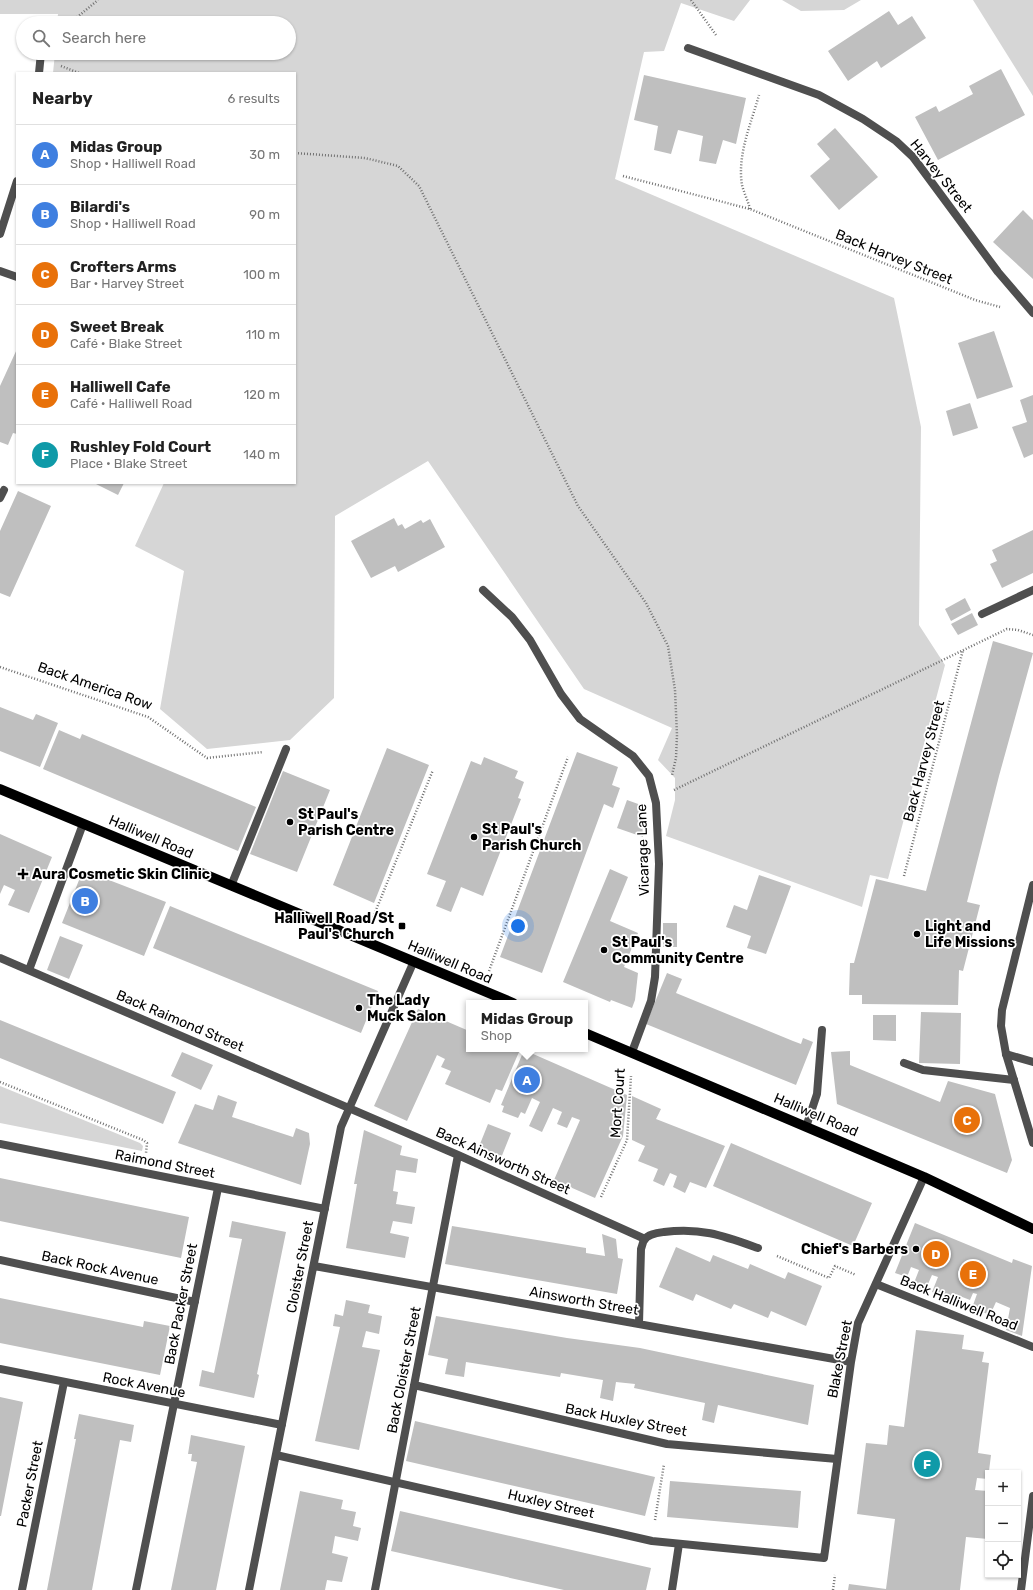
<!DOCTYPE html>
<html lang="en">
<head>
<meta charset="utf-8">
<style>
	:root { --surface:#fff; --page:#f2f2f2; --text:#222; --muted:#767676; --line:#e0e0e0; --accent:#000 }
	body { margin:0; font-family:Rubik,sans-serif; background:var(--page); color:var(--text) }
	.controls { position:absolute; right:12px; bottom:12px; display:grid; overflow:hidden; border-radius:0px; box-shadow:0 1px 3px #0004 }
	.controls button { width:36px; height:36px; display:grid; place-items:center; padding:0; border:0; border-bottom:1px solid var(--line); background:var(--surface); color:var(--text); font:20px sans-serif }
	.you { position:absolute; left:518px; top:926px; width:14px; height:14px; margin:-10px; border:3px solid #fff; border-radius:50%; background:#1a73e8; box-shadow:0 0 0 6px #1a73e833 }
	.badge { display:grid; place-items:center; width:26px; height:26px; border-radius:50%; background:var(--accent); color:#fff; font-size:13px; font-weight:700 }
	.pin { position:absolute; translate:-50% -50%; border:2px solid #fff; box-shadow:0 1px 4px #0006 }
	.popup { position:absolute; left:466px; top:1000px; width:122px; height:52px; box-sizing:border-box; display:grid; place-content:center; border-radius:0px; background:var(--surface); filter:drop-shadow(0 1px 3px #0005); font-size:13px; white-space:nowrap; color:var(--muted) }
	.popup b { font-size:15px; color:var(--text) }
	.popup::after { content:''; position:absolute; left:50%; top:100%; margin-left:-8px; border:8px solid transparent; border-top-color:var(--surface) }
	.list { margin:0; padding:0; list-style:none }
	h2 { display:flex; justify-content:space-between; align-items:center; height:52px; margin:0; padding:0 16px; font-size:17px }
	h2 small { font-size:13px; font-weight:400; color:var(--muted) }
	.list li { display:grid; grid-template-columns:26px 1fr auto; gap:12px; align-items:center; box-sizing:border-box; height:60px; padding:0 16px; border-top:1px solid var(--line) }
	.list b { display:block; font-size:15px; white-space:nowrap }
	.list p { margin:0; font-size:13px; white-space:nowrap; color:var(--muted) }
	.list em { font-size:13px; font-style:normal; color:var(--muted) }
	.icon { flex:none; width:22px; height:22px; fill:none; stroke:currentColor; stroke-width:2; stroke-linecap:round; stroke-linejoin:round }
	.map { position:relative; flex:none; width:1033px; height:1590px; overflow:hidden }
	.search { position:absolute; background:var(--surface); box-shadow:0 1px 3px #0004; left:16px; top:16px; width:280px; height:44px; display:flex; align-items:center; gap:10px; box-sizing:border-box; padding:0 14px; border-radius:22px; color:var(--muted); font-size:15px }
	.panel { position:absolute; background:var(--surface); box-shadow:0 1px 3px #0004; left:16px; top:72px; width:280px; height:412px; border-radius:0px }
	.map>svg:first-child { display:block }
</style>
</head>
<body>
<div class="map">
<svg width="1033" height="1590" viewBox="0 0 1033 1590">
	<rect width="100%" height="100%" fill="#fff"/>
	<path fill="#d6d6d6" d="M 0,0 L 750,0 L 734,21 L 681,3 L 664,51 L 644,52 L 615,179 L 894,298 L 921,427 L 919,625 L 945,665 L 888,879 L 870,875 L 862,907 L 666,836 L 675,800 L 675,778 L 658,760 L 672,728 L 584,689 L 428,461 L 335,516 L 334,698 L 290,740 L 207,749 L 160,709 L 184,571 L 135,546 L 164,483 L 295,483 L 295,73 L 53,73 L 55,53 L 289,53 L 289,23 L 57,23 L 58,14 L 0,14 Z
		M 782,0 L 861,0 L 844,10 L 801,11 Z
		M 973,0 L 1033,0 L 1033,96 Z
		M 0,1086 L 140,1143 L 143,1146 L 142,1151 L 0,1123 Z"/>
	<path fill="#bfbfbf" d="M 889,11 L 898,25 L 912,16 L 926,38 L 881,68 L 877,61 L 848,81 L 828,51 Z
		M 1001,69 L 1025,115 L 938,160 L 915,117 L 936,106 L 939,112 L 973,94 L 969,86 Z
		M 644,75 L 746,98 L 736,144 L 723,140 L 716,164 L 699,161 L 703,136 L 678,130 L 671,154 L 654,150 L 658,126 L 634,120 Z
		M 835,128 L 878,177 L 839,210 L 810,176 L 830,159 L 817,144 Z
		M 1023,210 L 1033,220 L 1033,279 L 993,242 Z
		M 994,331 L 1013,387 L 977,399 L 958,343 Z
		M 17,349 L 17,434 L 13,433 L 8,445 L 0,442 L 0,386 Z
		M 1033,395 L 1033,454 L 1024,458 L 1012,427 L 1027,422 L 1020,400 Z
		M 970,403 L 978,428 L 953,436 L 946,411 Z
		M 94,483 L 124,483 L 118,495 Z
		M 18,491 L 51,506 L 10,597 L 0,593 L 0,531 Z
		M 394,518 L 398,526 L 402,524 L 405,529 L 421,520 L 423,523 L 430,519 L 445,547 L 398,572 L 395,566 L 371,578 L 351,541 Z
		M 1033,530 L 1033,573 L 1002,588 L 990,564 L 997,561 L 992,550 Z
		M 965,598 L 971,610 L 951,621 L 945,609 Z
		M 972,613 L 978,625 L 958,635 L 951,624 Z
		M 993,641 L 1033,653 L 999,776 L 967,902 L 980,905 L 963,971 L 959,970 L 958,1005 L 862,1004 L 862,995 L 849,995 L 850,963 L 854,963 L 876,879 L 926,891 Z
		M 0,707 L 33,720 L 36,714 L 58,723 L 40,767 L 0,751 Z
		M 59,730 L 80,739 L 82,734 L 256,807 L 238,851 L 43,769 Z
		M 387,748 L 429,765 L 374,903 L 333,885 Z
		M 577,752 L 618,767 L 612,785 L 620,788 L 613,808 L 604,804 L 542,973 L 500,957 Z
		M 484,757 L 518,771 L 515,778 L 524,782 L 518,798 L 521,799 L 483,896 L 461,887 L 451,912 L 436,906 L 446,881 L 427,874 L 471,761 L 481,765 Z
		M 283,771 L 330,790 L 297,872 L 250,854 Z
		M 627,800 L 641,805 L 643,837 L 617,828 Z
		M 0,834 L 52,857 L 29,913 L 8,905 L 15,890 L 4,885 L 0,894 Z
		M 610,869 L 628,877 L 610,921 L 638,933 L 624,967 L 638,973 L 635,1000 L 632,1008 L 611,1000 L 610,1002 L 563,982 Z
		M 83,870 L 166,902 L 144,956 L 62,923 Z
		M 759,875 L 791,886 L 766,954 L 747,948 L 751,936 L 726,927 L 734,905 L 747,910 Z
		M 170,906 L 378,991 L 361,1033 L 153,948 Z
		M 663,923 L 677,923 L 677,947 L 663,947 Z
		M 60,936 L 83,945 L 69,979 L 47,970 Z
		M 667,973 L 682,979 L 676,993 L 793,1041 L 801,1044 L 803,1038 L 813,1042 L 796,1085 L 646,1024 Z
		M 418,1009 L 469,1031 L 469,1049 L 513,1049 L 519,1052 L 502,1091 L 496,1089 L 490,1103 L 445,1084 L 451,1071 L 441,1067 L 445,1059 L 437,1055 L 407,1121 L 374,1106 Z
		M 921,1012 L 961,1013 L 960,1064 L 919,1063 Z
		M 873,1015 L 896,1015 L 896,1041 L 873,1040 Z
		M 0,1020 L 176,1092 L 163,1124 L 0,1058 Z
		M 524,1050 L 627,1095 L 623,1136 L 595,1198 L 554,1180 L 580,1120 L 572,1117 L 567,1128 L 557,1124 L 562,1112 L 553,1108 L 542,1132 L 529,1126 L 540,1102 L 532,1098 L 525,1114 L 521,1112 L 518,1118 L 502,1112 L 504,1106 L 501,1105 Z
		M 850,1051 L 850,1065 L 940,1102 L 948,1081 L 995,1094 L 1012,1160 L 1007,1173 L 837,1104 L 831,1052 Z
		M 182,1052 L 213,1065 L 201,1090 L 171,1076 Z
		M 218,1095 L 237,1102 L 232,1117 L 293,1137 L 296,1128 L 309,1133 L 310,1144 L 301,1185 L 178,1143 L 195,1104 L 213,1110 Z
		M 632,1096 L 661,1109 L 656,1119 L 725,1146 L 706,1188 L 690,1182 L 685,1193 L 673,1187 L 677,1176 L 670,1173 L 664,1186 L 653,1181 L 658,1169 L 638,1161 L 645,1146 L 632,1140 Z
		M 488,1124 L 511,1133 L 501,1158 L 478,1149 Z
		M 364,1130 L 402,1146 L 400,1155 L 418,1159 L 416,1173 L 396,1170 L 393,1191 L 398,1192 L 396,1204 L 415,1207 L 412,1224 L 393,1221 L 390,1233 L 409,1237 L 405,1258 L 346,1248 L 357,1184 L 354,1184 Z
		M 731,1143 L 872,1203 L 853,1246 L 713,1186 Z
		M 0,1178 L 189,1217 L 181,1258 L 0,1221 Z
		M 232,1221 L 286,1232 L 257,1374 L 259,1375 L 254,1398 L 199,1386 L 202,1370 L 214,1373 L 242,1239 L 229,1237 Z
		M 915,1223 L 1012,1263 L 1013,1259 L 1032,1266 L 1022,1336 L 1006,1330 L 1010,1308 L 996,1302 L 990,1315 L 972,1308 L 977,1294 L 973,1293 L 970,1300 L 952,1293 L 950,1300 L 932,1292 L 938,1277 L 932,1275 L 924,1293 L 912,1288 L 919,1270 L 911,1267 L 907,1277 L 895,1273 Z
		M 452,1226 L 586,1248 L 586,1253 L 605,1256 L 602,1234 L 616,1239 L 618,1258 L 623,1259 L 617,1294 L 445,1264 Z
		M 676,1247 L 710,1262 L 713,1255 L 748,1269 L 750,1264 L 785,1279 L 788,1272 L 822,1286 L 806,1326 L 771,1311 L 768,1318 L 734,1304 L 731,1309 L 696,1294 L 693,1301 L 659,1287 Z
		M 0,1298 L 143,1327 L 144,1321 L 170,1326 L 160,1375 L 0,1343 Z
		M 346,1300 L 370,1305 L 368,1313 L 382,1316 L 379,1334 L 366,1331 L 362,1347 L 380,1350 L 359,1450 L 315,1441 L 340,1327 L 333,1326 L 335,1314 L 343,1316 Z
		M 436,1316 L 567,1338 L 640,1348 L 814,1385 L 808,1425 L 718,1405 L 714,1423 L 702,1420 L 705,1403 L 634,1388 L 635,1384 L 616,1382 L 613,1401 L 600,1398 L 603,1380 L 561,1373 L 560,1377 L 466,1362 L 464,1377 L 445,1374 L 448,1359 L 428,1355 Z
		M 916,1330 L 964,1335 L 962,1349 L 984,1352 L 982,1362 L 989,1363 L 978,1453 L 991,1455 L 988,1479 L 977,1478 L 975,1490 L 988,1491 L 988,1539 L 966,1537 L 960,1590 L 848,1590 L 849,1584 L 886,1589 L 895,1519 L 857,1514 L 866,1443 L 887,1445 L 889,1425 L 904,1427 Z
		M 0,1397 L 23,1402 L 1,1516 L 0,1516 Z
		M 79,1414 L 134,1425 L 131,1442 L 120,1440 L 92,1590 L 47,1590 L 76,1439 L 74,1439 Z
		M 415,1421 L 655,1477 L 645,1516 L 406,1461 Z
		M 191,1435 L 245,1446 L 216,1590 L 171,1590 L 197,1462 L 191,1461 L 192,1454 L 188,1454 Z
		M 670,1481 L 801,1491 L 798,1528 L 667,1517 Z
		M 300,1491 L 343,1500 L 341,1509 L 356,1512 L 353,1526 L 361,1528 L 358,1541 L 335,1536 L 332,1553 L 348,1557 L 342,1582 L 327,1580 L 325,1590 L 280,1590 Z
		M 400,1511 L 651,1568 L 646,1590 L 564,1590 L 391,1551 Z"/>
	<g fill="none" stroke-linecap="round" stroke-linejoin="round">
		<path stroke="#717171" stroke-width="2.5" stroke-dasharray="1 2" stroke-linecap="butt" d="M 691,0 L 716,35
			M 70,23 L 98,0
			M 61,66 L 79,73
			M 295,153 L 365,158 L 398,166 L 419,186 L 578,506 L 646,603 L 668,646 L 675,690 L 677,735 L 676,758 L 672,775
			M 623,176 L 750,209 L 975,300 L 1000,307
			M 750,209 C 748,201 744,193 742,185 C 737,155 751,124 759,95
			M 0,667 L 148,717 L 207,758 L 263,752
			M 674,790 L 1007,629 L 1018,630 L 1033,635
			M 904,876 L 963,650
			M 372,920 L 433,770
			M 489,971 L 568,757
			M 0,1082 L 143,1140 L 147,1143 L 146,1153
			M 601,1197 L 627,1140 L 631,1076
			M 777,1256 L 829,1278 L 835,1266 L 856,1275
			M 655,1520 L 664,1464
			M 833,1590 L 835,1575"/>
		<path stroke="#4f4f4f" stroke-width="8" d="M 0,498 L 4,490
			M 982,614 L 1033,590
			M 231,886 L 286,749
			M 0,958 L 458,1155 L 645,1239
			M 29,970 L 83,824
			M 1006,1054 L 1033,1062
			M 904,1063 L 923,1070 L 1014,1080
			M 806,1127 L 817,1094 L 822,1030
			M 0,1260 L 195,1302
			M 876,1284 L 1033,1347
			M 414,1385 L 667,1444 L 837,1459
			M 136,1590 L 218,1188
			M 375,1590 L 458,1155
			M 672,1590 L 679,1544"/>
		<path stroke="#4f4f4f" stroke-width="8" d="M 688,48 L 819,95 L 863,119 L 896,141 L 913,157 L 998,272 L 1033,313
			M 39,73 L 41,53
			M 0,234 L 17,181
			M 0,271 L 17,277
			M 483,590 L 512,617 L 530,640 L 561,694 L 580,719 L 633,756 L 649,776 L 656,803 L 659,864 L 655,977 L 651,1001 L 632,1052
			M 1033,885 L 1002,1010 L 1001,1026 L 1006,1054 L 1033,1143
			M 0,1144 L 325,1209
			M 314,1266 L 851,1362
			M 639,1324 L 641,1249 C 642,1246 643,1242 644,1240 C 648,1234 657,1233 664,1232 C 701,1227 724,1236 758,1248
			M 0,1369 L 282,1425
			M 276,1455 L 652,1541 L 824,1558 L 851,1362 L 858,1323 L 924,1177
			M 22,1590 L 64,1382
			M 249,1590 L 341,1127 L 414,961
			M 1021,1590 L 1033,1496"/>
		<path stroke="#000" stroke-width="10" d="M 0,789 L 513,1003
			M 585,1033 L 924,1177 L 1033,1229"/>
	</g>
	<g fill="#000" stroke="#fff" stroke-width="1.5">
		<circle cx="290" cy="822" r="4"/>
		<circle cx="474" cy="837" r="4"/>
		<path d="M21 868h4v4h4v4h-4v4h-4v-4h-4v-4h4z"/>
		<rect x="398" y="922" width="8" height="8" rx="2"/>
		<circle cx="917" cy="934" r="4"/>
		<circle cx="604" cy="950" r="4"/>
		<circle cx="359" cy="1008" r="4"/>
		<circle cx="916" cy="1249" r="4"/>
	</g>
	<g text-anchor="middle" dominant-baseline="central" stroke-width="3.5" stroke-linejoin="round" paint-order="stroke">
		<g font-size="14" fill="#000" stroke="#fff">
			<text transform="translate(941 176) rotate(51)">Harvey Street</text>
			<text transform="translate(894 257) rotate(22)">Back Harvey Street</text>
			<text transform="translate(95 686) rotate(19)">Back America Row</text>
			<text transform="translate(924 761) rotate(-75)">Back Harvey Street</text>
			<text transform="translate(151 837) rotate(23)">Halliwell Road</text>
			<text transform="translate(643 850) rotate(-92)">Vicarage Lane</text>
			<text transform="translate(450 962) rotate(23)">Halliwell Road</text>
			<text transform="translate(180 1021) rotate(23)">Back Raimond Street</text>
			<text transform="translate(618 1103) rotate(-86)">Mort Court</text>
			<text transform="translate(816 1115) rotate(23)">Halliwell Road</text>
			<text transform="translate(503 1161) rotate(24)">Back Ainsworth Street</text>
			<text transform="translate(165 1164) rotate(11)">Raimond Street</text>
			<text transform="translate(300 1267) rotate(-79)">Cloister Street</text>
			<text transform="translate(100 1268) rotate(12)">Back Rock Avenue</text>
			<text transform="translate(584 1301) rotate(10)">Ainsworth Street</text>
			<text transform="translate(959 1303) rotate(22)">Back Halliwell Road</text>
			<text transform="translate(181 1304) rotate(-79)">Back Packer Street</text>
			<text transform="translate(840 1359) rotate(-79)">Blake Street</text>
			<text transform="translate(404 1370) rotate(-79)">Back Cloister Street</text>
			<text transform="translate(144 1385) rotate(11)">Rock Avenue</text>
			<text transform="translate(626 1420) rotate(11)">Back Huxley Street</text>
			<text transform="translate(30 1484) rotate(-79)">Packer Street</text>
			<text transform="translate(551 1504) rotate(13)">Huxley Street</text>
		</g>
		<g font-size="14" font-weight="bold" fill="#000" stroke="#fff" text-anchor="start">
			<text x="298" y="814">St Paul's<tspan x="298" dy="16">Parish Centre</tspan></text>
			<text x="482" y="829">St Paul's<tspan x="482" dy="16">Parish Church</tspan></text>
			<text x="32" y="874">Aura Cosmetic Skin Clinic</text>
			<text x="394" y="918" text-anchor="end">Halliwell Road/St<tspan x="394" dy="16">Paul's Church</tspan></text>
			<text x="925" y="926">Light and<tspan x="925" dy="16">Life Missions</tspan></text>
			<text x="612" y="942">St Paul's<tspan x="612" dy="16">Community Centre</tspan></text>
			<text x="367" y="1000">The Lady<tspan x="367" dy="16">Muck Salon</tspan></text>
			<text x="908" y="1249" text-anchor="end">Chief's Barbers</text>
		</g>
	</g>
</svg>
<div class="controls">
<button>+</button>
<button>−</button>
<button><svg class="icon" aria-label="locate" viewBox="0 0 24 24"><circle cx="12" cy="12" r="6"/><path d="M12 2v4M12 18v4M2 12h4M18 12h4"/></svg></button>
</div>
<div class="you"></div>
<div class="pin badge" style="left:527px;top:1080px;background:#3f7fe0">A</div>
<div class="popup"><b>Midas Group</b>Shop</div>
<div class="pin badge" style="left:85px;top:901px;background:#3f7fe0">B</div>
<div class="pin badge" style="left:967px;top:1120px;background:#e8710a">C</div>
<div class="pin badge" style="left:936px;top:1254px;background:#e8710a">D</div>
<div class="pin badge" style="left:973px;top:1274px;background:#e8710a">E</div>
<div class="pin badge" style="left:927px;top:1464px;background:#0f9aa8">F</div>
<div class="search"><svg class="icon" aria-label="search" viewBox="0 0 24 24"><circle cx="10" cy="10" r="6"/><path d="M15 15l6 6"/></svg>Search here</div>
<section class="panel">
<h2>Nearby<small>6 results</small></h2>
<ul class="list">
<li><span class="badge" style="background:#3f7fe0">A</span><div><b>Midas Group</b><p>Shop · Halliwell Road</p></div><em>30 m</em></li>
<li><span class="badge" style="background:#3f7fe0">B</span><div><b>Bilardi's</b><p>Shop · Halliwell Road</p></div><em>90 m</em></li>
<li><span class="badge" style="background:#e8710a">C</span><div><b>Crofters Arms</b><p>Bar · Harvey Street</p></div><em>100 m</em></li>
<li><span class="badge" style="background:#e8710a">D</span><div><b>Sweet Break</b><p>Café · Blake Street</p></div><em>110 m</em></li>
<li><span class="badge" style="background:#e8710a">E</span><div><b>Halliwell Cafe</b><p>Café · Halliwell Road</p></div><em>120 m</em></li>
<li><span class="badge" style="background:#0f9aa8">F</span><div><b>Rushley Fold Court</b><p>Place · Blake Street</p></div><em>140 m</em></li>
</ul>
</section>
</div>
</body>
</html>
